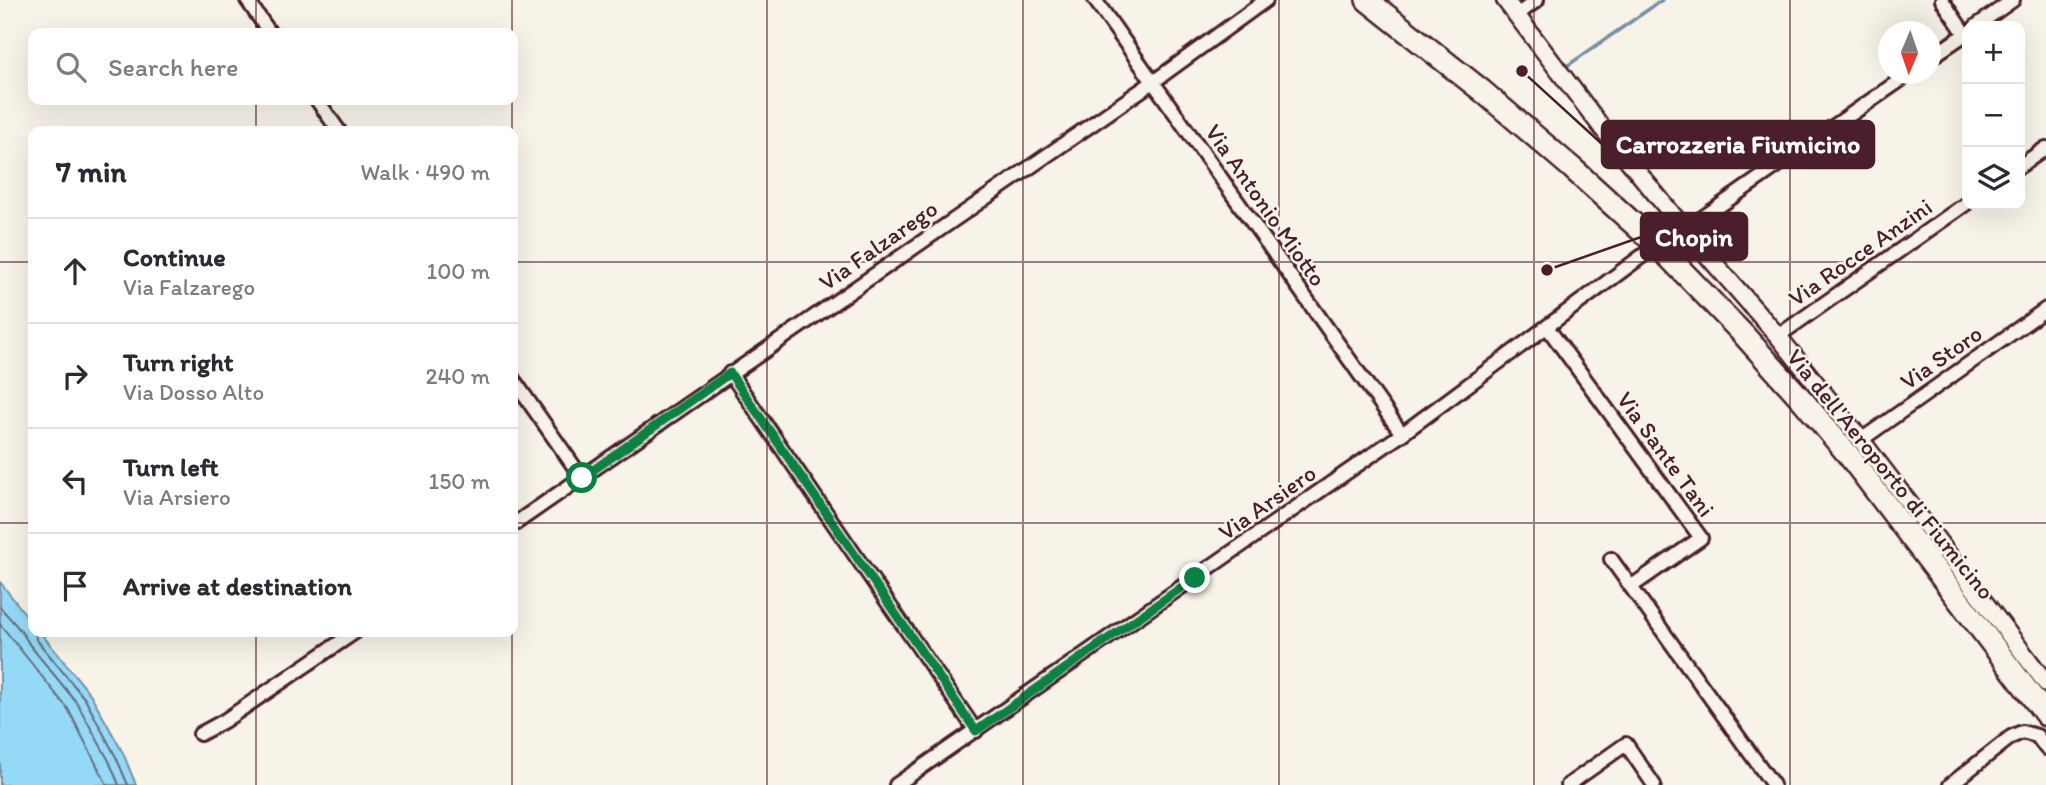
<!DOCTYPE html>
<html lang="en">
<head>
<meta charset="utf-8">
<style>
	:root { --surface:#fff; --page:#f2f2f3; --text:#2b2b33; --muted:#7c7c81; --line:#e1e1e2 }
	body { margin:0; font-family:Itim,sans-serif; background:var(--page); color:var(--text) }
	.controls { position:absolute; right:21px; top:21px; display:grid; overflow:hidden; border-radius:14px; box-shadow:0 7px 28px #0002 }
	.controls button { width:63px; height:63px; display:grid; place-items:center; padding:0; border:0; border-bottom:2px solid var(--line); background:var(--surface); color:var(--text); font:35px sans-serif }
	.compass { position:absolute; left:1878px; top:21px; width:63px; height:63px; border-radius:50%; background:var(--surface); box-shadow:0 7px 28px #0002; rotate:182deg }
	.stop { position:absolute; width:21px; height:21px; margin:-16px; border:5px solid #0b8043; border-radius:50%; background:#fff }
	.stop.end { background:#0b8043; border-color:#fff; box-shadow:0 2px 7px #0008 }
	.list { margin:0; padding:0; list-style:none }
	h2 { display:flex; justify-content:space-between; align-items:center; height:91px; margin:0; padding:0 28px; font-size:30px }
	h2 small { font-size:23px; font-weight:400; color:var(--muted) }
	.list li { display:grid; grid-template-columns:46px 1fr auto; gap:21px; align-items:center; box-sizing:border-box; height:105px; padding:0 28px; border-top:2px solid var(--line) }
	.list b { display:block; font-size:26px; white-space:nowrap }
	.list p { margin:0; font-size:23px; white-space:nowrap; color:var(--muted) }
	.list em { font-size:23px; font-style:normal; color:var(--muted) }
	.icon { flex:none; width:38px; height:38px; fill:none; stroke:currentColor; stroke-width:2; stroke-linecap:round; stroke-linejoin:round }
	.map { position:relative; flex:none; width:2046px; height:785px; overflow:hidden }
	.search { position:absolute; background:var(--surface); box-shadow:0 7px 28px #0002; left:28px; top:28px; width:490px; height:77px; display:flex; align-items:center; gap:18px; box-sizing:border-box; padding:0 24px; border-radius:14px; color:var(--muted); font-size:26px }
	.panel { position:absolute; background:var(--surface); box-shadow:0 7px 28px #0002; left:28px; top:126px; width:490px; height:511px; border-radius:14px }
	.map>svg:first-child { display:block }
</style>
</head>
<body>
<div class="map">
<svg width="2046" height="785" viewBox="0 0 2046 785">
	<rect width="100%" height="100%" fill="#f7f3e8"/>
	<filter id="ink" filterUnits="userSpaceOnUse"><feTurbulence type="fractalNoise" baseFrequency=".0143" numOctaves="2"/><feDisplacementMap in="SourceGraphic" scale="14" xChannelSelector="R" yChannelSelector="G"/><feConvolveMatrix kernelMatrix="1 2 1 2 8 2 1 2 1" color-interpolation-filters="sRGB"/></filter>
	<g filter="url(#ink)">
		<path fill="#94daf6" stroke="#768fa5" stroke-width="2" d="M 0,582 L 33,624 L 33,632 L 40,632 L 91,695 L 123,753 L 136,785 L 0,785 Z"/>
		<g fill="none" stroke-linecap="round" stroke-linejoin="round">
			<path stroke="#686a7c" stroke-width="2" d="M 0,607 C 10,619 23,631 29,644 L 77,703 L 109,761 L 119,785
				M 0,624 L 68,709 L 107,785
				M 35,632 L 36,639 L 85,699 L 116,757 L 128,785"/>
			<path stroke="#768fa5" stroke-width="3.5" d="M 1567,66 L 1662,0"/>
			<defs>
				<path id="minor" d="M 247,0 L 270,33
					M 1095,0 L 1402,434
					M 1942,0 L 1965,34
					M 1517,15 L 1537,0
					M 1976,26 L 2013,0
					M 1930,58 L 1967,33
					M 317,100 L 339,131
					M 2020,166 L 2046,148
					M 1685,230 L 1909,74
					M 1547,327 L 1701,538 L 1632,586
					M 1778,336 L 1967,203
					M 730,373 L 976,731
					M 513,379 L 582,478
					M 1861,440 L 2046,309
					M 513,525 L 1153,82 L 1266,0
					M 1611,559 L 1773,785
					M 200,734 L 224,721 L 355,632
					M 896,785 L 1402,434 L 1657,245
					M 1568,785 L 1626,744 L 1654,785
					M 1950,785 L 2011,737 L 2022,732 L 2037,736 L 2046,748"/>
				<path id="tertiary" d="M 1505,0 L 1606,133 L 1685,230 L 1778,336 L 1861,440 L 2046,683"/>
				<path id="primary" d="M 1367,0 L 1481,90 L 1572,168 L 1657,245 L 1742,333 L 1804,402 L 1850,457 L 2046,715"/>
			</defs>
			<use href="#minor" stroke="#4a1f2b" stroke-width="18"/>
			<use href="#tertiary" stroke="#4a1f2b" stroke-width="21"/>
			<use href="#primary" stroke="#4a1f2b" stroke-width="26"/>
			<use href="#minor" stroke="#f7f3e8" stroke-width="12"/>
			<use href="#tertiary" stroke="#f7f3e8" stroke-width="16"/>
			<use href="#primary" stroke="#f7f3e8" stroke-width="21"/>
		</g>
	</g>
	<g fill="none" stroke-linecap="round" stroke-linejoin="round" filter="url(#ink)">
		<path stroke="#0b8043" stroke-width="9" d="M 582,478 L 730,373 L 976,731 L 1195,578"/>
	</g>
	<path fill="none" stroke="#4a1f2b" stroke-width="2" stroke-opacity="0.55" d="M 256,0 L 256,33M 512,0 L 512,33M 767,0 L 767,785M 1023,0 L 1023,785M 1279,0 L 1279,785M 1534,0 L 1534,785M 1790,0 L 1790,785M 256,100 L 256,131M 512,100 L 512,131M 0,262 L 33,262M 513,262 L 2046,262M 0,523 L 33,523M 513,523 L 2046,523M 256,632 L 256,785M 512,632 L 512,785"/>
	<g text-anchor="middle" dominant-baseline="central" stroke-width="5" stroke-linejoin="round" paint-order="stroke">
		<g font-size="24" fill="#4a1f2b" stroke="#f7f3e8">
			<text transform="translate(1266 205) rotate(55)">Via Antonio Miotto</text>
			<text transform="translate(878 245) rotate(-35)">Via Falzarego</text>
			<text transform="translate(1860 252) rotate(-35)">Via Rocce Anzini</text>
			<text transform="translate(1941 357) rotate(-35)">Via Storo</text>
			<text transform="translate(1666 454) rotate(54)">Via Sante Tani</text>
			<text transform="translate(1891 474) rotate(51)">Via dell'Aeroporto di Fiumicino</text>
			<text transform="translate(1267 502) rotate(-35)">Via Arsiero</text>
		</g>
	</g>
	<path fill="none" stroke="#4a1f2b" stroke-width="2.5" d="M1522 71L1602 144M1547 270L1641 237"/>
	<g fill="#4a1f2b" stroke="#f7f3e8" stroke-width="2.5">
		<circle cx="1522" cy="71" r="7"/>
		<circle cx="1547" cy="270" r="7"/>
	</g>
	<g fill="#4a1f2b" stroke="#4a1f2b" stroke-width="2.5">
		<rect x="1602" y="121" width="272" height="47" rx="7"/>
		<rect x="1641" y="213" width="106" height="47" rx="7"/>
	</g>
	<g font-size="26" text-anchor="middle" font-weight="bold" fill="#fff">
		<text x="1738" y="153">Carrozzeria Fiumicino</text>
		<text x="1694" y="246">Chopin</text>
	</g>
</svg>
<div class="controls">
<button>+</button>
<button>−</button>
<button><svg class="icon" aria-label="layers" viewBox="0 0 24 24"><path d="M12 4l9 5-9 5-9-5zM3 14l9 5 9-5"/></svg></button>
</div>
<svg class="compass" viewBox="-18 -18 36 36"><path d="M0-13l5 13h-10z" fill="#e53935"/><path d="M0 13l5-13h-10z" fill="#7c7c81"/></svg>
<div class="stop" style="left:582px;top:478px"></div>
<div class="stop end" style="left:1195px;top:578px"></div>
<div class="search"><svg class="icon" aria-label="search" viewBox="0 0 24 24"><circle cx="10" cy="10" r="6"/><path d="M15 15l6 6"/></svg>Search here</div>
<section class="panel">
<h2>7 min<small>Walk · 490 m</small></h2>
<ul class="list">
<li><svg class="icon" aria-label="ahead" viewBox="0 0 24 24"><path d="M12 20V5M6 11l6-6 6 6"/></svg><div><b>Continue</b><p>Via Falzarego</p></div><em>100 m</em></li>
<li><svg class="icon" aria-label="right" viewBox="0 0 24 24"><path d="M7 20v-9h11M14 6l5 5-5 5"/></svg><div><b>Turn right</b><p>Via Dosso Alto</p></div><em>240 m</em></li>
<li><svg class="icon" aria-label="left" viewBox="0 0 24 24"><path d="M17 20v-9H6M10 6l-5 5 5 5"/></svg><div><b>Turn left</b><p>Via Arsiero</p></div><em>150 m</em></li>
<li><svg class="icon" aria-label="arrive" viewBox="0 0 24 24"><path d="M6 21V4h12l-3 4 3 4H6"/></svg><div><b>Arrive at destination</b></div></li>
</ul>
</section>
</div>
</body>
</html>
